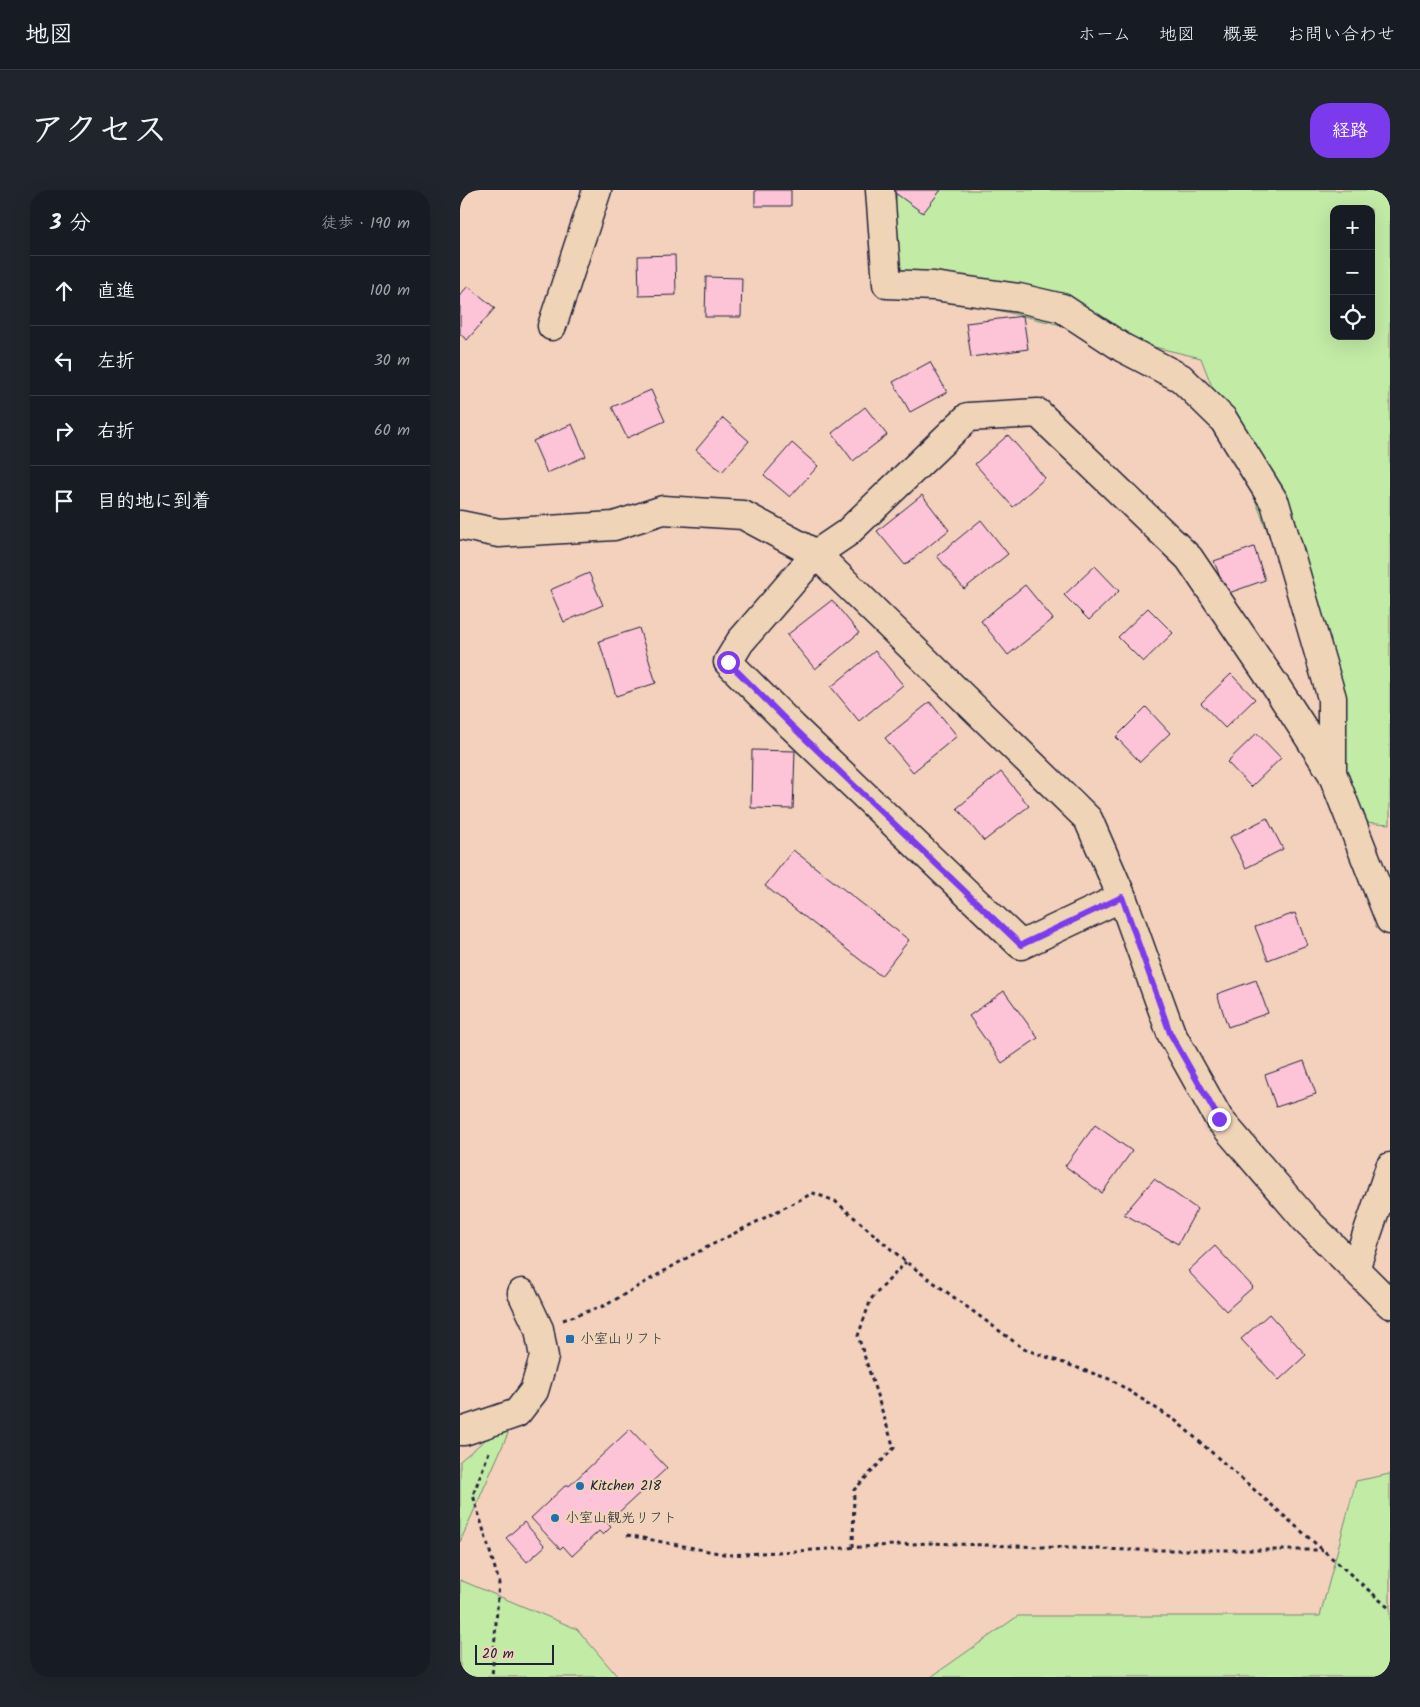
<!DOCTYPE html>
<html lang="ja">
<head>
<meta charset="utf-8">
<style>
	:root { --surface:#171b24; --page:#20242c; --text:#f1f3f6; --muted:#9ea1a6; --line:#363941; --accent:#7c3aed }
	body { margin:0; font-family:Kalam,"Klee One",sans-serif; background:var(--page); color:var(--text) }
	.controls { position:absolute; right:15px; top:15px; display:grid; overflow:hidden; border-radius:10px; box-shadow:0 5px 20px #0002 }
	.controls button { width:45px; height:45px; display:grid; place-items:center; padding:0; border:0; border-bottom:1px solid var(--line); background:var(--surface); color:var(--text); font:25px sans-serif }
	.scale { position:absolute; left:15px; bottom:12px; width:79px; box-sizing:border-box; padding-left:5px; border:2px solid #22223b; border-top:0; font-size:14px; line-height:18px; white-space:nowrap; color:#22223b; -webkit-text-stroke:4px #f0d4b7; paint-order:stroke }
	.stop { position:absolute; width:15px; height:15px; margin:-11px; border:4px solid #7c3aed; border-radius:50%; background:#fff }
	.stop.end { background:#7c3aed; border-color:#fff; box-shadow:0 1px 5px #0008 }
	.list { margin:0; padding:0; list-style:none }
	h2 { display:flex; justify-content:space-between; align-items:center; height:65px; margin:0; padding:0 20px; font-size:21px }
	h2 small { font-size:16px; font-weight:400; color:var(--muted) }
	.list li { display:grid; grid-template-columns:32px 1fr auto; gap:15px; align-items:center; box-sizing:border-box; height:70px; padding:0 20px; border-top:1px solid var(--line) }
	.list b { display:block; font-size:19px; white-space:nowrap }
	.list em { font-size:16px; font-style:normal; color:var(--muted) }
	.icon { flex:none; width:28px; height:28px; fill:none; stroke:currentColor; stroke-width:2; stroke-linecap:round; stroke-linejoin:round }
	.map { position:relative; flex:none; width:930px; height:1487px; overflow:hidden; border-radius:20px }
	header { display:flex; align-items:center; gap:30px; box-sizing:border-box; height:70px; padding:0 25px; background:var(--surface); border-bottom:1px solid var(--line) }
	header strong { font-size:24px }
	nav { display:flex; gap:28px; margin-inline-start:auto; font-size:18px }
	.intro { display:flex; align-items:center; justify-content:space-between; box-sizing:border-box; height:120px; padding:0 30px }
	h1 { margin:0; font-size:35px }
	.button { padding:12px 22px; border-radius:20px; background:var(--accent); color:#fff; font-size:18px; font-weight:700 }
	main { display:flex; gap:30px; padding:0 30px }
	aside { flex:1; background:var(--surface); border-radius:20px; box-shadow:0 5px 20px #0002 }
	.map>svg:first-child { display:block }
</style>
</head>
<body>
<header>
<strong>地図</strong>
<nav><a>ホーム</a><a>地図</a><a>概要</a><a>お問い合わせ</a></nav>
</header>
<div class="intro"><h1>アクセス</h1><a class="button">経路</a></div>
<main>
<aside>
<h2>3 分<small>徒歩 · 190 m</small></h2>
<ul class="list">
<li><svg class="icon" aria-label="ahead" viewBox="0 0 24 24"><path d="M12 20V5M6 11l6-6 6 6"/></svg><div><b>直進</b></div><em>100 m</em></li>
<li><svg class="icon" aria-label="left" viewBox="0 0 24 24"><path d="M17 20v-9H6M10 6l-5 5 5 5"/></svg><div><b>左折</b></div><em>30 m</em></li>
<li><svg class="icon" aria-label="right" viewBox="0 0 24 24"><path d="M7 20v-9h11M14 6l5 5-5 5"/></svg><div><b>右折</b></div><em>60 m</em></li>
<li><svg class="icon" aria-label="arrive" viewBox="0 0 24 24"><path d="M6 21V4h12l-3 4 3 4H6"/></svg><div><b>目的地に到着</b></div></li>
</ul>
</aside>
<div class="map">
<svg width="930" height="1487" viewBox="0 0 930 1487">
	<rect width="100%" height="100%" fill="#f3d1bd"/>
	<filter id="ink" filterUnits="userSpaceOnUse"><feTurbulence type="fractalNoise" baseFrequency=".02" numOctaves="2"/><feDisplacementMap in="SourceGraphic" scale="10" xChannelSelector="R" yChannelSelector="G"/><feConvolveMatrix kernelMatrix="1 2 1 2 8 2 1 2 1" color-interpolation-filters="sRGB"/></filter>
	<g filter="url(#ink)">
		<path fill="#c2eba6" stroke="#728670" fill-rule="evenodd" d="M 437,0 L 930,0 L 930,634 L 890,631 L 868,500 L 741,168 L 427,94 ZM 874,19 L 911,19 L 911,146 L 874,146 Z
			M 57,1223 L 0,1352 L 0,1271 Z
			M 930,1284 L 930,1487 L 471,1487 L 558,1426 L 860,1426 L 896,1291 Z
			M 0,1390 L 117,1439 L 158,1487 L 0,1487 Z"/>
		<path fill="#fdc3d7" stroke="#22223b" d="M 295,0 L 331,0 L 331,16 L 295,16 Z
			M 431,0 L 481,0 L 463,23 Z
			M 215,65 L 216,105 L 179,106 L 178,66 Z
			M 246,87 L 282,88 L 281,127 L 245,127 Z
			M 8,96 L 35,118 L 7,150 L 0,144 L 0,105 Z
			M 563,126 L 568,159 L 511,167 L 506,133 Z
			M 470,172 L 487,202 L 450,222 L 433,192 Z
			M 191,200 L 205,231 L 167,248 L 152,217 Z
			M 405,217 L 427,245 L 393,271 L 372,243 Z
			M 263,228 L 289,251 L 262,282 L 236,260 Z
			M 112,234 L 126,266 L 87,283 L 73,251 Z
			M 548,245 L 585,288 L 553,317 L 515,274 Z
			M 332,253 L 358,276 L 330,307 L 304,285 Z
			M 462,305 L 489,340 L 445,375 L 417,341 Z
			M 521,330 L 548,364 L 504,399 L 477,366 Z
			M 794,357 L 805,390 L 766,404 L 754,371 Z
			M 635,376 L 659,401 L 629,430 L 604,405 Z
			M 129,383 L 143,415 L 104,432 L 90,400 Z
			M 565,395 L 593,429 L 548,465 L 521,431 Z
			M 372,410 L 399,443 L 355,479 L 327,445 Z
			M 688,418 L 713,443 L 683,472 L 658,447 Z
			M 179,438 L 196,493 L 156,506 L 139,451 Z
			M 415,461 L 443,495 L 399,531 L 371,497 Z
			M 771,484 L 795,509 L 765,538 L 741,513 Z
			M 470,512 L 497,546 L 453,582 L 425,548 Z
			M 686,517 L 710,543 L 680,572 L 656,547 Z
			M 797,543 L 821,568 L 791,597 L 767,572 Z
			M 292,560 L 335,561 L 333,619 L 291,618 Z
			M 541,582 L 569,616 L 524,651 L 497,618 Z
			M 807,628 L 823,659 L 786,678 L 770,647 Z
			M 333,660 L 449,750 L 421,786 L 305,696 Z
			M 835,723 L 847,755 L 808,770 L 795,737 Z
			M 796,790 L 808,823 L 768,837 L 757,804 Z
			M 544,801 L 578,848 L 542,873 L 509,826 Z
			M 844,871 L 856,904 L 816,917 L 805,885 Z
			M 635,935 L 672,961 L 642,1003 L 605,976 Z
			M 694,989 L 737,1019 L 718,1054 L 664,1024 Z
			M 755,1056 L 793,1097 L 766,1121 L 728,1081 Z
			M 809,1124 L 846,1165 L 819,1190 L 781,1149 Z
			M 170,1239 L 207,1278 L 147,1333 L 151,1337 L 143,1345 L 139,1341 L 112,1366 L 103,1356 L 100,1359 L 71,1328 L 107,1294 L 109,1296 Z
			M 64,1332 L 85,1356 L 67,1372 L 46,1348 Z"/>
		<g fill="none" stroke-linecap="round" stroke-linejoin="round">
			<defs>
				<path id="minor" d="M 420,0 L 427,94 L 474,96 L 559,108 L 602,118 L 663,158 L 721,188 L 763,229 L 815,313 L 872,508 L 872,583
					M 92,136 L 137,0
					M 0,335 L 39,343 L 154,336 L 203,320 L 283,325 L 356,364 L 628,629 L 662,707 L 711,843 L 759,929 L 845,1029 L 930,1114
					M 662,707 L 561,755 L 333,537 L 268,472 L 280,452 L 356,364 L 387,343 L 508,227 L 578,223 L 729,368 L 817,498 L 872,583 L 930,730
					M 895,1079 L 930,977
					M 0,1241 L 4,1241 L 57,1223 L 74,1201 L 84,1167 L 79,1139 L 62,1103"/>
			</defs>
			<use href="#minor" stroke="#22223b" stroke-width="31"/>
			<path stroke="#22223b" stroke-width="3" stroke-dasharray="4 4" stroke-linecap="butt" d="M 103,1130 L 146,1115 L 232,1065 L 353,1003 L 375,1011 L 446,1072 L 564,1159 L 652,1190 L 716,1231 L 930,1419
				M 29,1262 L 13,1305 L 39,1392 L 32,1487
				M 167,1345 L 269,1365 L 468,1353 L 669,1360 L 863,1360
				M 393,1357 L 394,1300 L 434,1258 L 398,1146 L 411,1109 L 446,1072"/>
			<use href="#minor" stroke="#f0d4b7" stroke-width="28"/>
		</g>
	</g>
	<g fill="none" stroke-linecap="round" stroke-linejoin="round" filter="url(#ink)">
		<path stroke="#7c3aed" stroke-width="6" d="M 268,472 L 333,537 L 561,755 L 662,707 L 710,843 L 759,929"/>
	</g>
	<g fill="#1f6fb2" stroke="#f0d4b7" stroke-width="2">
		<rect x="105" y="1144" width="10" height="10" rx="2.5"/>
		<circle cx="120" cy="1296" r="5"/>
		<circle cx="95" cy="1328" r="5"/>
	</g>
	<g text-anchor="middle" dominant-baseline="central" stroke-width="4" stroke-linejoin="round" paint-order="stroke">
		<g font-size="14" fill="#22223b" stroke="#f0d4b7" text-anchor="start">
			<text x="120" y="1149">小室山リフト</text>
			<text x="130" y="1296">Kitchen 218</text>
			<text x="105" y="1328">小室山観光リフト</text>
		</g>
	</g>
</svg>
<div class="controls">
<button>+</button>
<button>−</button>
<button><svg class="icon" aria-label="locate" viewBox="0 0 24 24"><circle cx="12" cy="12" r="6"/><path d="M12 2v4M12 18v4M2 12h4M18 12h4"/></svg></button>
</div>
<div class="scale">20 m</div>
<div class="stop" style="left:268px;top:472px"></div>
<div class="stop end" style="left:759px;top:929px"></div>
</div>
</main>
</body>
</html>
